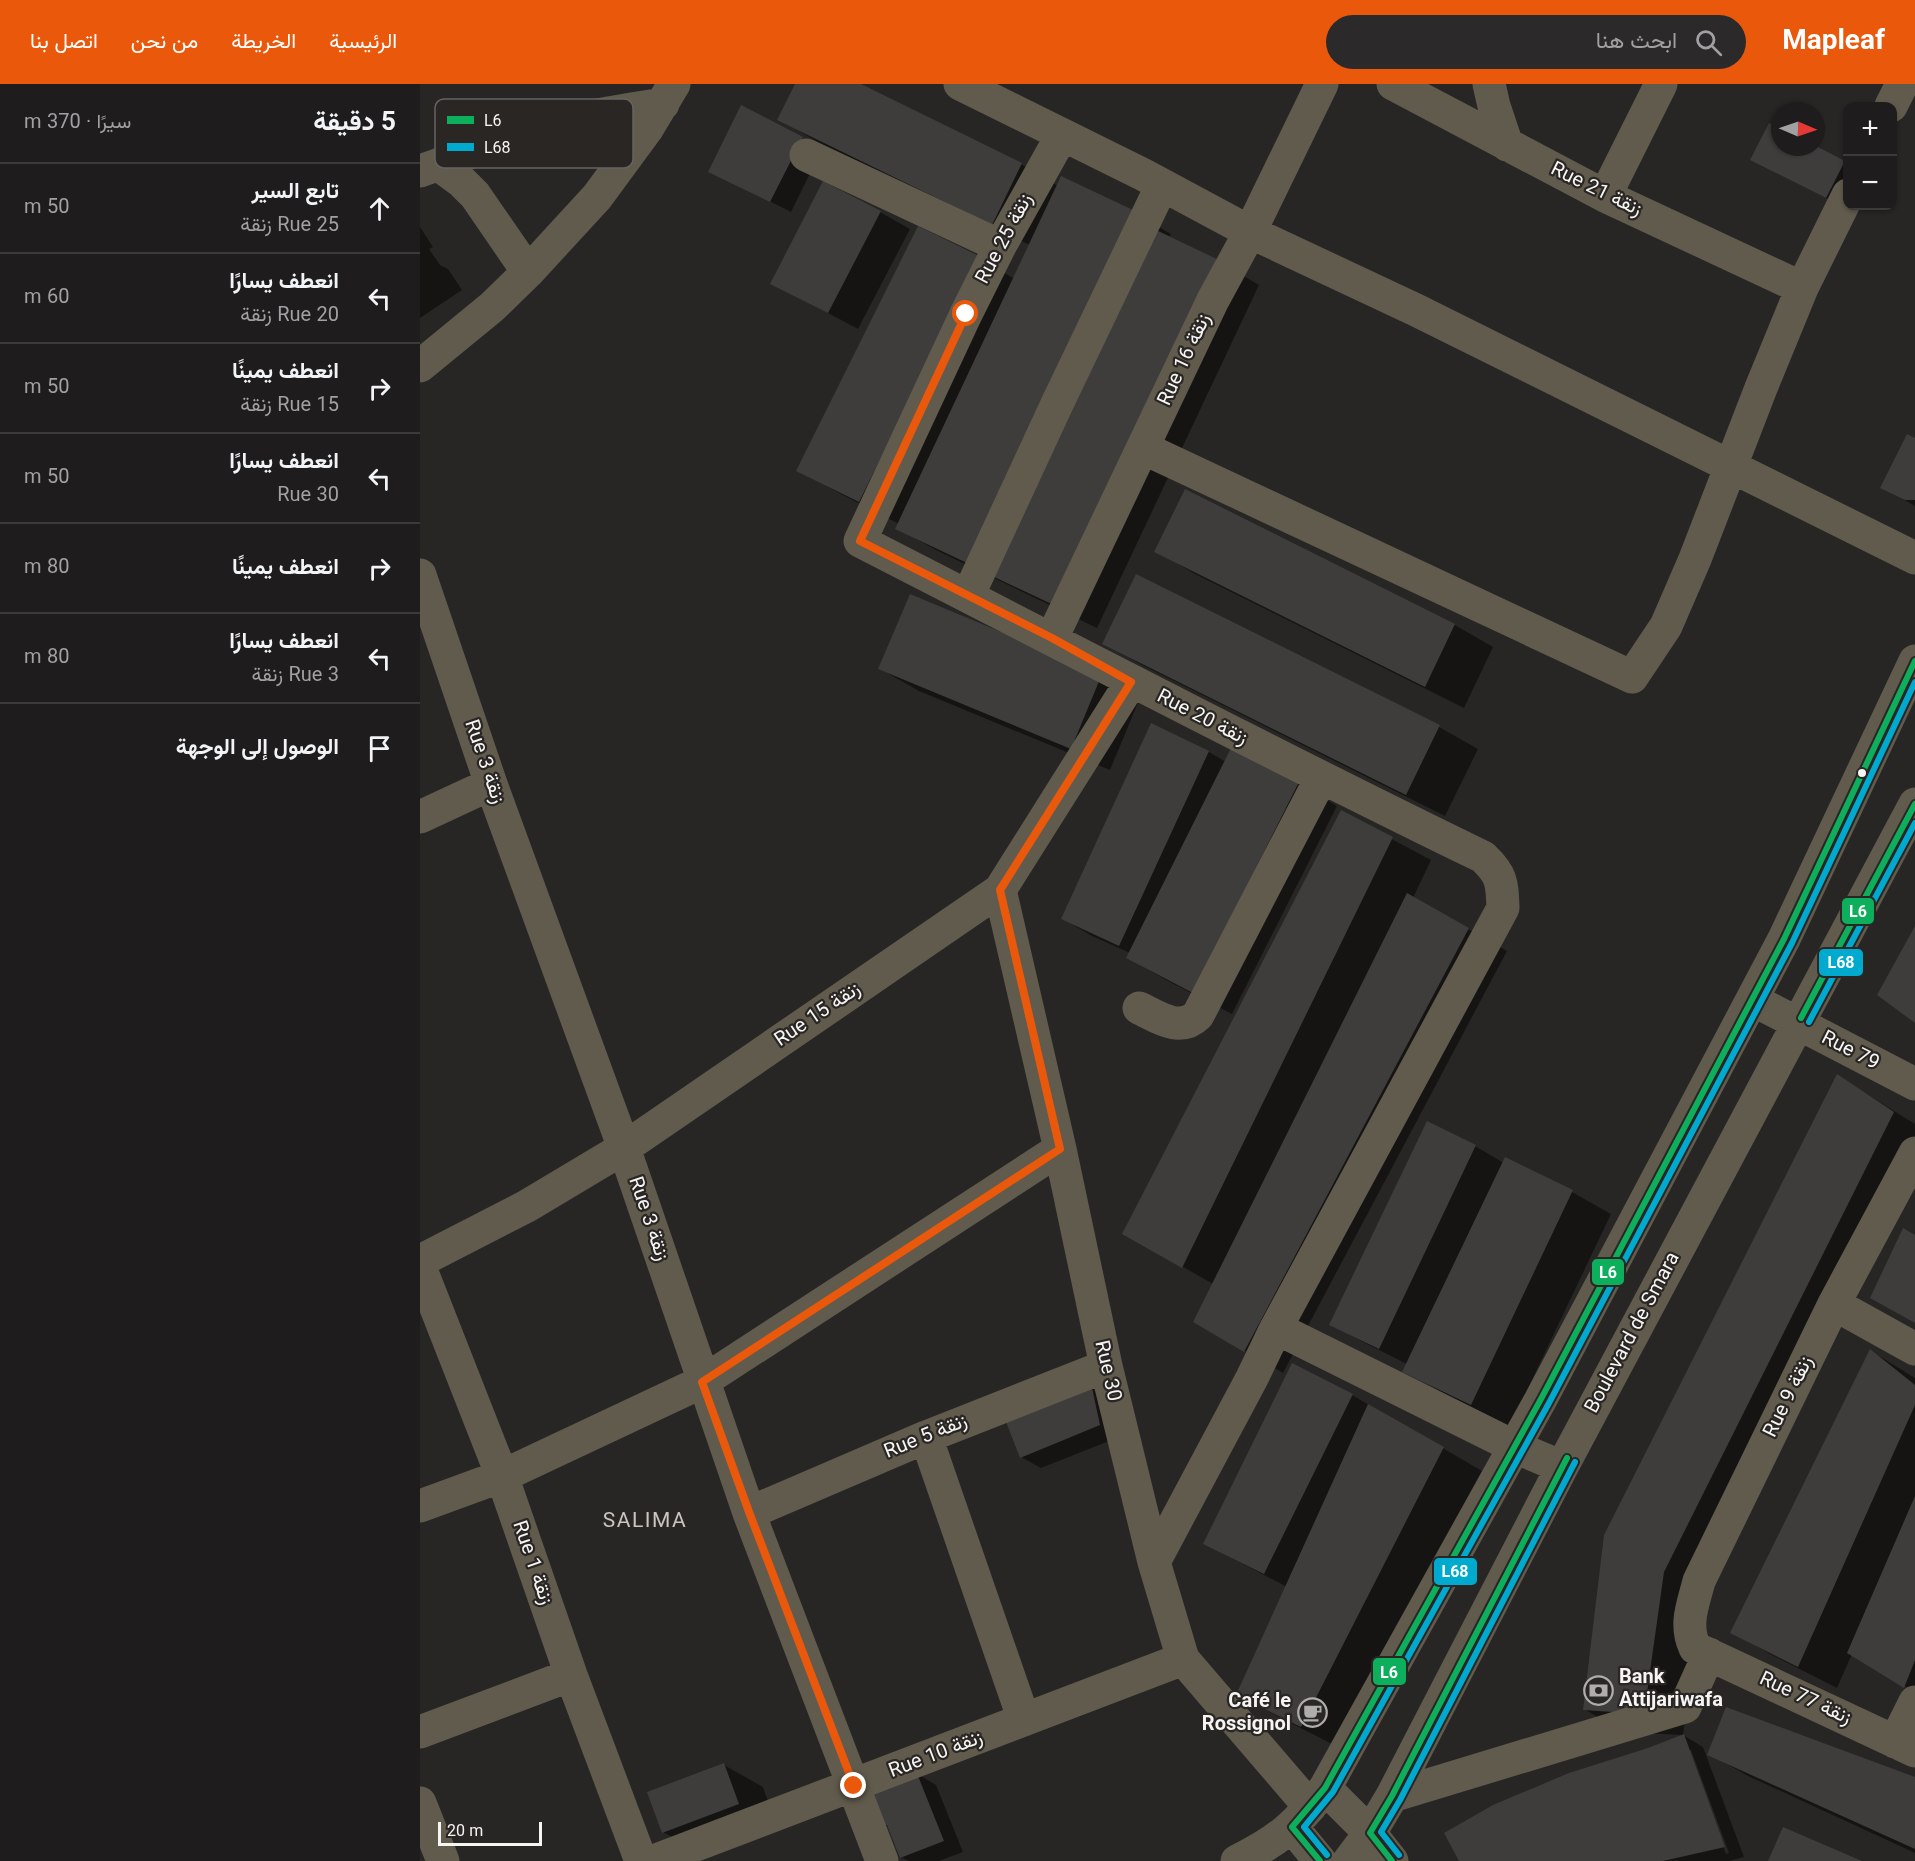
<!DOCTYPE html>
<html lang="ar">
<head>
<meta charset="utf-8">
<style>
	:root { --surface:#1e1c1c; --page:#2b2929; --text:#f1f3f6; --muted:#a1a1a3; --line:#3c3a3b; --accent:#ea580c }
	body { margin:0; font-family:Georgia,Vazirmatn,serif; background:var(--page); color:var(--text); direction:rtl }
	.controls { position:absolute; right:18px; top:18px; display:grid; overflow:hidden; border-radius:12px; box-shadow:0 2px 4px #0004 }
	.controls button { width:54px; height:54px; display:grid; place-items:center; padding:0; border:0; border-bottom:2px solid var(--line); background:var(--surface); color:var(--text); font:30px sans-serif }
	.compass { position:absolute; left:1351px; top:18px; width:54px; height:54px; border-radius:50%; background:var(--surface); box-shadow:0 2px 4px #0004; rotate:92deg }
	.scale { position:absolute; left:18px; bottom:15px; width:104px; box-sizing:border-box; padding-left:6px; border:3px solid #f6f5f3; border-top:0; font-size:16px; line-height:21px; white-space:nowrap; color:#f6f5f3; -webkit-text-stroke:4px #292624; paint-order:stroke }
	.stop { position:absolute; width:18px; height:18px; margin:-14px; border:4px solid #ea580c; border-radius:50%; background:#fff }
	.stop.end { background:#ea580c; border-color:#fff; box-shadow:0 2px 6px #0008 }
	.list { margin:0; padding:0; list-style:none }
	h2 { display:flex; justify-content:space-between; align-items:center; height:78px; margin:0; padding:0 24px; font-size:26px }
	h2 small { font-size:20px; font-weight:400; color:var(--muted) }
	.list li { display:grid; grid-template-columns:39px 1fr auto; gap:18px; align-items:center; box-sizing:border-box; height:90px; padding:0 24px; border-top:2px solid var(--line) }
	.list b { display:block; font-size:22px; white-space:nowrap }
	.list p { margin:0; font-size:20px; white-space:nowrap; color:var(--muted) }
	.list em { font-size:20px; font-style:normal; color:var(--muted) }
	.icon { flex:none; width:33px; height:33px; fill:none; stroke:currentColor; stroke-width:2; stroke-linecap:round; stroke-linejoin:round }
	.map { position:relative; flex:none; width:1495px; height:1777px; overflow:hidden; direction:ltr }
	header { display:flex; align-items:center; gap:36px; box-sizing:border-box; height:84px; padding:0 30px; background:var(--accent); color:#fff }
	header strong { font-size:28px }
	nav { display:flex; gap:33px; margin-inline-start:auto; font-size:21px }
	.search { width:420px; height:54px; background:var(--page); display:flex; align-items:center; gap:15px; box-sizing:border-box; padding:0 21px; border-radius:33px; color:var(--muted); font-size:22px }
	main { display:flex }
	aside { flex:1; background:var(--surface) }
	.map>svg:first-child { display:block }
</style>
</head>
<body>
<header>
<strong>Mapleaf</strong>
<div class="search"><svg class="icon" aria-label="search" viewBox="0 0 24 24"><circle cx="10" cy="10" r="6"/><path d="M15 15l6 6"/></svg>ابحث هنا</div>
<nav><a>الرئيسية</a><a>الخريطة</a><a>من نحن</a><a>اتصل بنا</a></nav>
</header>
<main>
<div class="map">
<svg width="1495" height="1777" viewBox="0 0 1495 1777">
	<rect width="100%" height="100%" fill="#282625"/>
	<path fill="#0007" fill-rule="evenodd" d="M 376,0 L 438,0 L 601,80 L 638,102 L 713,128 L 751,150 L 749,154 L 800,178 L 839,201 L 677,544 L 516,466 L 477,444 L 479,440 L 417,408 L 378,386 L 560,175 L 595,195 L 610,161 L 398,58 L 359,35 Z
		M 1350,41 L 1360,46 L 1360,63 L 1394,63 L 1428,80 L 1428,121 L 1426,124 L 1352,87 Z
		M 382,54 L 402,65 L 371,128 L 290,87 Z
		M 460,128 L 490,145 L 438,245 L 352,199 Z
		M 0,143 L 13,163 L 9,165 L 20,181 L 28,185 L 42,206 L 0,234 Z
		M 1488,352 L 1495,356 L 1495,422 L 1462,403 Z
		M 765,407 L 1035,541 L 1073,563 L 1044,624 L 775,490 L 736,467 Z
		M 490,512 L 720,614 L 690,686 L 499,607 L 460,585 Z
		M 684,559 L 1019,643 L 1058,665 L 1025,732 L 722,581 Z
		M 789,668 L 806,678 L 878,699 L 917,722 L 812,930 L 746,896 L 708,874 L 710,869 L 672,852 L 643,835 Z
		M 921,728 L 1011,776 L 993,814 L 1087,867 L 863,1289 L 775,1237 L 793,1200 L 704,1149 Z
		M 1418,992 L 1495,1040 L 1495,1086 L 1282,1511 L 1263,1651 L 1203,1648 L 1164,1625 Z
		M 1055,1062 L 1084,1079 L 1085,1075 L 1152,1108 L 1191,1130 L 1090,1342 L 1023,1309 L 984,1287 L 987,1280 L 941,1257 L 911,1240 Z
		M 1451,1267 L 1495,1294 L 1495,1608 L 1432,1570 L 1417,1604 L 1350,1570 L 1312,1548 Z
		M 671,1300 L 691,1312 L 699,1353 L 621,1384 L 601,1373 Z
		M 932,1311 L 1062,1387 L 920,1664 L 857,1632 L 818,1610 L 867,1503 L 785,1460 Z
		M 1307,1625 L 1495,1694 L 1495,1769 L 1328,1692 L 1289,1670 Z
		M 1263,1651 L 1283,1663 L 1324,1773 L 1309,1777 L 1041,1777 L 1229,1665 ZM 1268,1666 L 1271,1666 L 1309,1769 L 1306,1770 Z
		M 304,1681 L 343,1703 L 357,1743 L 282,1770 L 243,1748 Z
		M 496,1689 L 516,1701 L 543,1768 L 519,1777 L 489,1777 L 481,1773 L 470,1744 L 465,1741 Z"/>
	<path fill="#3e3d3c" d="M 375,0 L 441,0 L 602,79 L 572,141 L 357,36 Z
		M 321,21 L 383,53 L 350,118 L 288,88 Z
		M 1349,39 L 1360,44 L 1360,63 L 1396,62 L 1425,77 L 1406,114 L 1330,76 Z
		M 641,92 L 713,126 L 547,479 L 475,445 Z
		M 403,97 L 461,127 L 408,229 L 350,200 Z
		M 498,142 L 561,173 L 439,418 L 376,387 Z
		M 736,146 L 801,177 L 638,523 L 572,492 Z
		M 1487,350 L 1495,354 L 1495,416 L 1485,416 L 1460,404 Z
		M 765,405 L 1035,540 L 1005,603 L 734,468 Z
		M 716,490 L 1020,641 L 986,711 L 682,560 Z
		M 490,510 L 682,590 L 651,665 L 458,585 Z
		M 731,639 L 789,667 L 699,862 L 641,835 Z
		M 811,664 L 879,698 L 773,909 L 706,874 Z
		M 921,726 L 973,753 L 762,1184 L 702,1150 Z
		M 987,809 L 1049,844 L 824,1268 L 773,1238 Z
		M 1495,842 L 1495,939 L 1457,911 Z
		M 1417,990 L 1474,1028 L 1244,1488 L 1224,1630 L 1163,1626 L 1184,1451 Z
		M 1007,1037 L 1056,1061 L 959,1265 L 909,1241 Z
		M 1085,1073 L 1153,1106 L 1051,1321 L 982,1288 Z
		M 1483,1144 L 1495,1151 L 1495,1239 L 1450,1214 Z
		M 1450,1265 L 1495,1301 L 1495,1321 L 1378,1583 L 1310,1549 Z
		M 872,1279 L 933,1310 L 844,1490 L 783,1460 Z
		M 671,1299 L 680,1341 L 600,1374 L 585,1335 Z
		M 948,1320 L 1024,1363 L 881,1643 L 816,1611 Z
		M 1495,1412 L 1495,1576 L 1484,1604 L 1427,1569 Z
		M 1306,1623 L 1495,1693 L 1495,1765 L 1287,1671 Z
		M 1264,1650 L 1305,1763 L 1243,1777 L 1039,1777 L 1024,1749 L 1073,1721 L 1149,1689 L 1228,1664 Z
		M 304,1679 L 319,1720 L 242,1749 L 227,1708 Z
		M 496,1687 L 524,1757 L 480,1774 L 467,1741 L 464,1742 L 449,1706 Z
		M 1363,1743 L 1442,1777 L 1348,1777 Z"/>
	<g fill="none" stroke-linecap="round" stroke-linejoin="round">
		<path stroke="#615b4d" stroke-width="33" d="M 540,0 L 724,91 L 830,148 L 996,226 L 1495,474
			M 973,0 L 1185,112 L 1382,204
			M 1069,0 L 1074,22 L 1087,61
			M 1471,22 L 1482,0
			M 642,51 L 580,162 L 546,230 L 440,457 C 647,563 853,671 1063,773 C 1082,791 1082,798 1083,824 L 856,1244 L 832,1294 L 734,1478
			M 386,71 L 580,162
			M 19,81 L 42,98 L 55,111 L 108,188
			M 0,87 C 37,75 71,59 108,48 C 153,34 197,27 243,20
			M 1185,112 L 1241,0
			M 0,282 L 72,223 L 108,188 L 177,113 L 227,45 L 254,0
			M 723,364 L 1212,593 L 1246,542 L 1275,475 L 1341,304 L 1382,204 L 1428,111
			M 0,491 L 71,700 L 204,1064 L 329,1429 L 462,1777
			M 548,512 L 637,320 L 742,101
			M 632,554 L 793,216 L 830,148 L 902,0
			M 0,733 L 71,700
			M 580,806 L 640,1065 L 686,1282 L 734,1478 L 763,1575 L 890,1723
			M 1333,916 L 1495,1000
			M 719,924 C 738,933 760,949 778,931 L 901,694
			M 1495,1069 L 1414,1220 L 1279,1497 C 1273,1521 1264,1540 1275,1564 L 1495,1667
			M 0,1177 L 107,1122 L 204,1064 L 580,806 L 711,598
			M 0,1183 L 82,1392 L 151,1591 L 221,1777
			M 1414,1220 L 1495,1265
			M 856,1244 L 1095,1363 L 1142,1383
			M 506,1353 L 604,1636
			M 0,1422 L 82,1392 L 282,1298 L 640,1065
			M 329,1429 L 506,1353 L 686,1282
			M 0,1648 L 151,1591
			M 1475,1658 L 1495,1618
			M 905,1704 L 950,1749 L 972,1777
			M 972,1712 L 1265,1623 L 1289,1570
			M 0,1719 L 23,1777
			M 872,1743 L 900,1777
			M 234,1777 L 763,1575
			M 817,1777 C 858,1757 877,1741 905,1704 L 1121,1315 L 1364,855 L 1495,577
			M 929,1777 L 950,1749 L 972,1712 L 1142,1383 L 1495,720"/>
		<defs>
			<path id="bus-1" d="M 1381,934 L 1495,720
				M 900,1777 L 872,1743 L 905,1704 L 1121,1315 L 1364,855 L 1495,577
				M 972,1777 L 950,1749 L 972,1712 L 1147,1374"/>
			<path id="bus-2" d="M 1389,938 L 1495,739
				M 907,1771 L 884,1743 L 913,1708 L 1129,1319 L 1372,859 L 1495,598
				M 979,1771 L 961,1748 L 980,1716 L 1155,1378"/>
		</defs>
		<use href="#bus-1" stroke="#292624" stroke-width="10"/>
		<use href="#bus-2" stroke="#292624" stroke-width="10"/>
		<use href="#bus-1" stroke="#0daf5c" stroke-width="6"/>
		<use href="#bus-2" stroke="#00a9ce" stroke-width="6"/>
	</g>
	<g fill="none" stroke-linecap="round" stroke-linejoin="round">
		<path stroke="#ea580c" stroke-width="8" d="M 434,1702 L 329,1428 L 282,1298 L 640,1065 L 580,806 L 711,598 L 632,554 L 440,457 L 546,230"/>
	</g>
	<defs>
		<symbol id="bank-ring" viewBox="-11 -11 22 22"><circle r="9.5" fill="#292624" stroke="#aeadab" stroke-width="1.5"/><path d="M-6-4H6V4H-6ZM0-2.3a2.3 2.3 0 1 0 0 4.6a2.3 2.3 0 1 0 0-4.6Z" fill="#aeadab"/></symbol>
		<symbol id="cafe-ring" viewBox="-11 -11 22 22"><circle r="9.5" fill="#292624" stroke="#aeadab" stroke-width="1.5"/><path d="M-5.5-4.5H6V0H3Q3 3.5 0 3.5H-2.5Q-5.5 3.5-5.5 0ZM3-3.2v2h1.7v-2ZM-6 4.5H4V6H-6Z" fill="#aeadab"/></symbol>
	</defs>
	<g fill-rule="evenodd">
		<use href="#bank-ring" x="1162" y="1590" width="33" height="33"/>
		<use href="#cafe-ring" x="876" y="1612" width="33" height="33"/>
	</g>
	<circle fill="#f6f5f3" stroke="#292624" stroke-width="2" cx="1442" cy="689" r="5"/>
	<g text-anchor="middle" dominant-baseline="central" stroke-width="4.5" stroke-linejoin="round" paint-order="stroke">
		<g font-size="20" fill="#f6f5f3" stroke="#292624">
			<text transform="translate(1176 106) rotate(26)">Rue 21 زنقة</text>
			<text transform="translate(585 155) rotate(-62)">Rue 25 زنقة</text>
			<text transform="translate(765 276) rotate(-65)">Rue 16 زنقة</text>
			<text transform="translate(782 634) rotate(27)">Rue 20 زنقة</text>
			<text transform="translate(64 678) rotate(71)">Rue 3 زنقة</text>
			<text transform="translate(398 931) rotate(-34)">Rue 15 زنقة</text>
			<text transform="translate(1430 967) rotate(27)">Rue 79</text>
			<text transform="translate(228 1135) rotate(71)">Rue 3 زنقة</text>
			<text transform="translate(1213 1249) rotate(-62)">Boulevard de Smara</text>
			<text transform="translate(687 1287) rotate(77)">Rue 30</text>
			<text transform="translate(1369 1313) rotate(-64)">Rue 9 زنقة</text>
			<text transform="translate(506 1353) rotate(-22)">Rue 5 زنقة</text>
			<text transform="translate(112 1479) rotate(71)">Rue 1 زنقة</text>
			<text transform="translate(1385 1615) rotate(25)">Rue 77 زنقة</text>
			<text transform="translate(516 1671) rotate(-21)">Rue 10 زنقة</text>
		</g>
		<g font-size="20" font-weight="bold" fill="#f6f5f3" stroke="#292624" text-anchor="start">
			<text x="1199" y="1594">Bank<tspan x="1199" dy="23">Attijariwafa</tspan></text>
			<text x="871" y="1618" text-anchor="end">Café le<tspan x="871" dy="23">Rossignol</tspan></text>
		</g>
		<g font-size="21" letter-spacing="1.5" fill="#c8c5c2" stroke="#292624">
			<text x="225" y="1437">SALIMA</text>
		</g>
	</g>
	<rect x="15" y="15" width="198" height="69" rx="9" fill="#292624" stroke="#666462" stroke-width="1.5"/>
	<rect x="27" y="32" width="27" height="8" fill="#0daf5c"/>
	<rect x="27" y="59" width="27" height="8" fill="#00a9ce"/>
	<g font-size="16" fill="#f6f5f3">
		<text x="64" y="42">L6</text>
		<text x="64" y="69">L68</text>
	</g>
	<g stroke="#292624" stroke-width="2">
		<rect x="1421" y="813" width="34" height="28" rx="6" fill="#0daf5c"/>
		<rect x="1398" y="864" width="46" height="29" rx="6" fill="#00a9ce"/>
		<rect x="1171" y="1174" width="34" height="28" rx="6" fill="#0daf5c"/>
		<rect x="1013" y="1473" width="45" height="29" rx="6" fill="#00a9ce"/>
		<rect x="952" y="1573" width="35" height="29" rx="6" fill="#0daf5c"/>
	</g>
	<g font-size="16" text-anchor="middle" font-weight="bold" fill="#fff">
		<text x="1438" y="833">L6</text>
		<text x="1421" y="884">L68</text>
		<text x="1188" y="1194">L6</text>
		<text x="1035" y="1493">L68</text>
		<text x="969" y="1594">L6</text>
	</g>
</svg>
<div class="controls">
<button>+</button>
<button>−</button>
</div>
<svg class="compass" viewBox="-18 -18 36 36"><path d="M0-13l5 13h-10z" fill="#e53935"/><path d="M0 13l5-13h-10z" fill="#a1a1a3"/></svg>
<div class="scale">20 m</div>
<div class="stop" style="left:546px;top:230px"></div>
<div class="stop end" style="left:434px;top:1702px"></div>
</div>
<aside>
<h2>5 دقيقة<small>سيرًا · 370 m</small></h2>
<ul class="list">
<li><svg class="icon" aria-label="ahead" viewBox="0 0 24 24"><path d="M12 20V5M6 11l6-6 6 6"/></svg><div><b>تابع السير</b><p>Rue 25 زنقة</p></div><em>50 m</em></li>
<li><svg class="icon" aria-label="left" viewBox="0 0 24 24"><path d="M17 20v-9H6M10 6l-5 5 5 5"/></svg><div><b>انعطف يسارًا</b><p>Rue 20 زنقة</p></div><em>60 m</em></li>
<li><svg class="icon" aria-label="right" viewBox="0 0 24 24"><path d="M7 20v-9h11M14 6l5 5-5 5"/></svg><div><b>انعطف يمينًا</b><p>Rue 15 زنقة</p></div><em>50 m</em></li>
<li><svg class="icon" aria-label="left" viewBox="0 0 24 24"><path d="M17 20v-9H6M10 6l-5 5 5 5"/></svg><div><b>انعطف يسارًا</b><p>Rue 30</p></div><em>50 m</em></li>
<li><svg class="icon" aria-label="right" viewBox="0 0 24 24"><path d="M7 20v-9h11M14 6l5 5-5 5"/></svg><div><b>انعطف يمينًا</b></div><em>80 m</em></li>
<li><svg class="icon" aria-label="left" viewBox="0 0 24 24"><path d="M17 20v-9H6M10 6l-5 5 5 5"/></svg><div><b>انعطف يسارًا</b><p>Rue 3 زنقة</p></div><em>80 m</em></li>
<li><svg class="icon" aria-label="arrive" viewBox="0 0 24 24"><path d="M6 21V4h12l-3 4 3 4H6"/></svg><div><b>الوصول إلى الوجهة</b></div></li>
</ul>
</aside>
</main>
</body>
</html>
